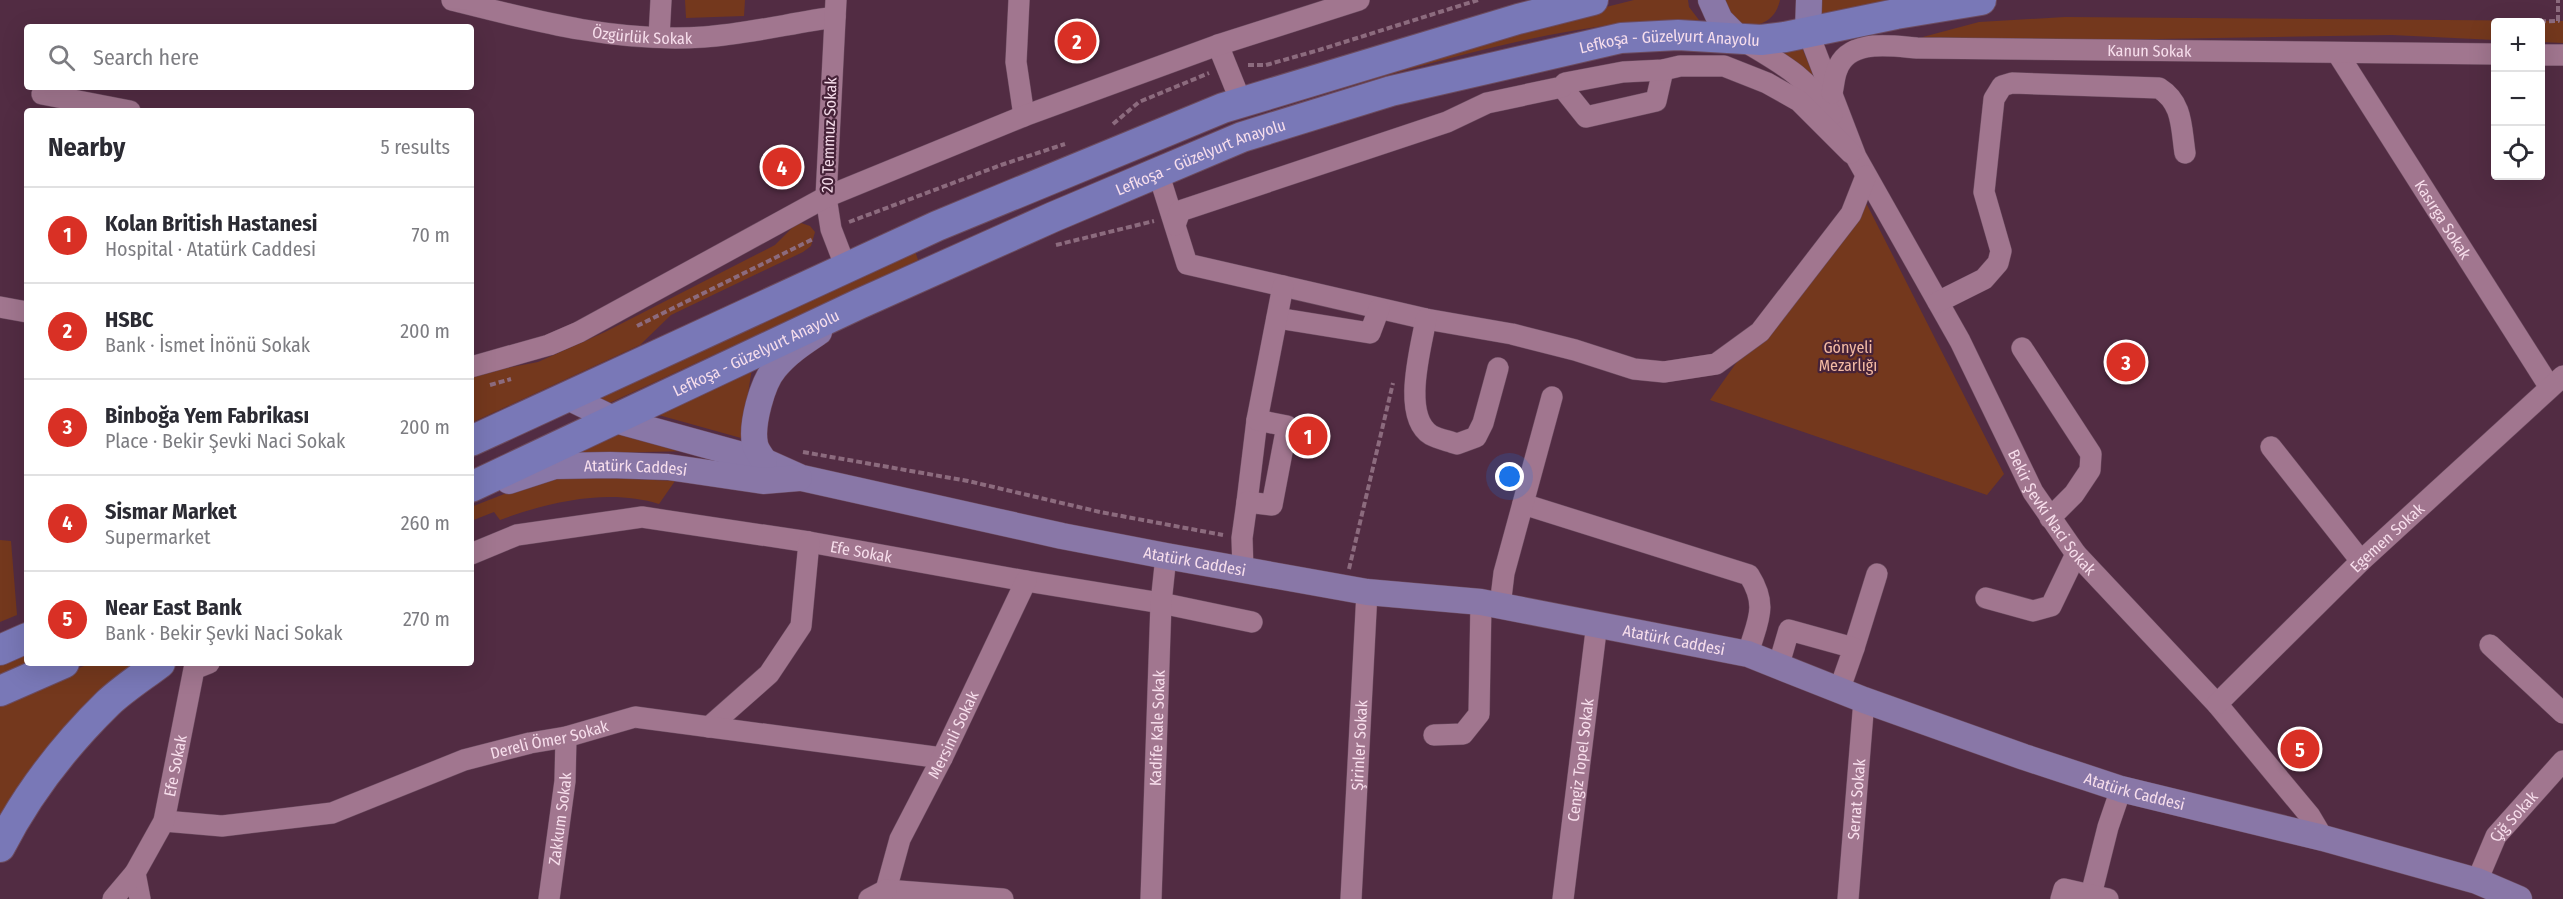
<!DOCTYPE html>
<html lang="en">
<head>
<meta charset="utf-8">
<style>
	:root { --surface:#fff; --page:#f2f2f3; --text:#2b2b33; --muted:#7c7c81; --line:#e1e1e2; --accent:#d93025 }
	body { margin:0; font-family:"Fira Sans Condensed",sans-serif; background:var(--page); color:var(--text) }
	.controls { position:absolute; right:18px; top:18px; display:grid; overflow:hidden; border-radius:6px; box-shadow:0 6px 24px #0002 }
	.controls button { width:54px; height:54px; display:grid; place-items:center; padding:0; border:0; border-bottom:2px solid var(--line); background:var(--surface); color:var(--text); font:30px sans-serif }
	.you { position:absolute; left:1510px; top:477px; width:21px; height:21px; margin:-15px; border:4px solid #fff; border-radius:50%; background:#1a73e8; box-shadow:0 0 0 9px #1a73e833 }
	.badge { display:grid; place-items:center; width:39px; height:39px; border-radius:50%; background:var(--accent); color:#fff; font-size:20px; font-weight:700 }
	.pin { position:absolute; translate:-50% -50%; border:3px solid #fff; box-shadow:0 2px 6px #0006 }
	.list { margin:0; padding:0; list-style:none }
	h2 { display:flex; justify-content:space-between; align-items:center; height:78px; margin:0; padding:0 24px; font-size:26px }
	h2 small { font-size:20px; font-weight:400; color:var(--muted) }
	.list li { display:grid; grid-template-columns:39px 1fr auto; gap:18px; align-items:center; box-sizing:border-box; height:96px; padding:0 24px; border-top:2px solid var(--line) }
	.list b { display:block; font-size:22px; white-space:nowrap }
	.list p { margin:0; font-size:20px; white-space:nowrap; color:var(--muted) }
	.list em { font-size:20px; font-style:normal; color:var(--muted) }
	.icon { flex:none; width:33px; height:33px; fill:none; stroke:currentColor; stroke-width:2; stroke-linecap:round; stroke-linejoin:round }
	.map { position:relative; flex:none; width:2563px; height:899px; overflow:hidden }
	.search { position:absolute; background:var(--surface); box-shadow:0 6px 24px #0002; left:24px; top:24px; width:450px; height:66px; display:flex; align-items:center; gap:15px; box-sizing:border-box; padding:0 21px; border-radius:6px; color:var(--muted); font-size:22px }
	.panel { position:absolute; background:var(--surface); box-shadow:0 6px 24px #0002; left:24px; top:108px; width:450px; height:558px; border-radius:6px }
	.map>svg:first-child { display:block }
</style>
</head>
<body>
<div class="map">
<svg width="2563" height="899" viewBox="0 0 2563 899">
	<rect width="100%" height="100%" fill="#522c43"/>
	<path fill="#74381d" d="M 685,0 L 745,0 L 744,16 L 686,18 Z
		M 1634,0 L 1688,0 L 1689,7 L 1699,20 C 1674,21 1649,20 1625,23 C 1509,37 1396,73 1284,106 L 1278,99 L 1474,40 Z
		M 1722,0 L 1780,0 C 1775,24 1753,31 1733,20 Z
		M 1814,0 L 1905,0 L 1816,15 Z
		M 2065,17 L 2563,21 L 2563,43 L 2541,42 L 2540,22 L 2496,22 L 2495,40 L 2392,35 L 1930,43 L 1919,38 L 1979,22 Z
		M 1801,45 L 1814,77 L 1777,49 Z
		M 1861,193 L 2004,474 L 1987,495 L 1710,400 L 1853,198 Z
		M 798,222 L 810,226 L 815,232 L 811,246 L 803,252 L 671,315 L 640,345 L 471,423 L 471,375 L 538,362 L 605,332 L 775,245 Z
		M 915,251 L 918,260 L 601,407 L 593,400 Z
		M 752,368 L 741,438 L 655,414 Z
		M 615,431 L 691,451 L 556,454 Z
		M 569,476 L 675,481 L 659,504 C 609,488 548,502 500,520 L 494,512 L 471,521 L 471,507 L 530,484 Z
		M 0,540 L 11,541 L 17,615 L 0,622 Z
		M 27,653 L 27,663 L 0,679 L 0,665 Z
		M 91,663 L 140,663 L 0,832 L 0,702 Z"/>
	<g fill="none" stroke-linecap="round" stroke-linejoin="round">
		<defs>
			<g id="minor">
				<path id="s1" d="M 452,0 C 535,21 617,43 704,37 C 748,34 791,23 835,17"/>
				<path d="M 836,0 L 826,197 L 831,229 L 846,268"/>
				<path d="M 1019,0 L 1016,62 L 1024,116"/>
				<path id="s2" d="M 1808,32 L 1856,157 L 1960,341 L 2033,492 L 2076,554 L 2217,704 L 2310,816 L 2323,838"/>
				<path d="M 659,37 L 661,0"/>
				<path d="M 1742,40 C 1782,64 1805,75 1832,115"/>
				<path d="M 1218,45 L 1241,102"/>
				<path id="s3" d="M 2338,54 L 2549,386"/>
				<path d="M 2540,55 L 2563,55"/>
				<path d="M 1562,87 L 1586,117 L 1656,101 L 1663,70"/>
				<path id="s4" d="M 1832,93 C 1834,85 1834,77 1837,70 C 1848,38 1891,46 1917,48 L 2496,54"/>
				<path d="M 42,94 L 130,111"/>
				<path d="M 1158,172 L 1187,264 L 1426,319 L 1512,334 L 1575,350 L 1634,369 L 1664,372 L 1716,364 L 1760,332 L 1851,214 L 1866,176"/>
				<path d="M 1175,225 L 1180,211 L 1447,122 L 1487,103 L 1562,87 L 1565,83 L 1623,72 L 1663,70 L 1680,66 L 1724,66 L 1767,83 L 1799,101 L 1851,153"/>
				<path d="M 1938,302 L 1984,279 L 1998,263 L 2001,251 L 1984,192 L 1994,99 L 2002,86 L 2012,83 L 2159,88 C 2183,103 2181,127 2185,153"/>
				<path d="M 0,307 L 27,312"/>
				<path d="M 1277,318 L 1370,333 L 1379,309"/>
				<path d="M 1426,319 C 1421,348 1401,416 1431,435 C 1438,439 1449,441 1457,444 L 1476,437 L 1483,423 L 1498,368"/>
				<path d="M 2022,348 L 2091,454 L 2090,470 L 2074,494 L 2050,518"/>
				<path d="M 471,367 L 549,345 L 579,332 L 826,197 L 1024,116 L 1218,45 L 1359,0"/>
				<path d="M 2271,447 L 2361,561"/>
				<path d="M 1247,502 L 1257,420"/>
				<path d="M 1523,504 L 1749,575 C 1769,607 1757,621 1748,654"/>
				<path id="s5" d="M 471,554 L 517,535 L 642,517 L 809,542 L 1026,581 L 1161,603 L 1252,622"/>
				<path d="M 1243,570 L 1242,538 L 1247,502 L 1272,505 L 1287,426 L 1257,420 L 1283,286"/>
				<path d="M 1986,598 L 2033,611 L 2051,606 L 2076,554"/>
				<path d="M 1500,606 L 1504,573 L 1552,397"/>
				<path d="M 2490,645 L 2563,713"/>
				<path d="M 1854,648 L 1877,574"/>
				<path d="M 1779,664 L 1789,630 L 1854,648 L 1840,688"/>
				<path id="s6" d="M 2217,704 L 2361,561 L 2563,376"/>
				<path d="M 709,727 L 769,674 L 801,626 L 809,542"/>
				<path d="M 1434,735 L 1463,734 L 1479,714 L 1481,602"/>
				<path id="s7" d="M 164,821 L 222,826 L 332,813 L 464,760 L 530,743 L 566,737 L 635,717 L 942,758"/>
				<path d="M 135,873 L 140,899"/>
				<path id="s8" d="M 2477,881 L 2496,836 L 2563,761"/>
				<path id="s9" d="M 886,890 L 900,839 L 942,758 L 1026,581"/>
				<path d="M 886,890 L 1003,899"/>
				<path d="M 2091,895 L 2108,827 L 2121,789"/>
				<path id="s10" d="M 113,899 L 135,873 L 164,821 L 194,669 L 209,663"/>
				<path id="s11" d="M 549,899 L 565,781 L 566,737"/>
				<path d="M 869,899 L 886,890"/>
				<path id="s12" d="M 1151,899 L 1161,603 L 1166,556"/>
				<path id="s13" d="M 1351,899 L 1367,592"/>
				<path id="s14" d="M 1563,899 L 1597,623"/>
				<path id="s15" d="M 1848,899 L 1864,700"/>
				<path d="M 2061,899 L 2064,889 L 2108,899"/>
			</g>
			<g id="major">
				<path d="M 1711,0 L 1720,20 L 1738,38"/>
				<path d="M 1808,32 L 1809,0"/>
				<path id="s16" d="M 568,397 L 615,420 L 764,461 L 802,478 L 1062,536 L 1166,556 L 1367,592 L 1481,602 L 1748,654 L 1864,700 L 2024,757 L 2121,789 L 2323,838 L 2477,881 L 2519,899"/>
				<path d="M 764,461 C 761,456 756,450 755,444 C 751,425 762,383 775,368 C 787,353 804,342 819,332"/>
				<path id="s17" d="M 509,481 L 555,466 L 610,465 L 668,467 L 763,481 L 799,478"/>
			</g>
			<g id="highway">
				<path d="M 471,441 L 937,226 L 1223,108 L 1518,19 L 1593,0"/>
				<path id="s18" d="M 471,487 L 859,304 L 1053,217 L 1242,137 L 1391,91 L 1621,38 L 1678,35 L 1761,40 L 1785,37 L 1896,14 L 1981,0"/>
				<path d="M 0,650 L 27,638"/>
				<path d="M 0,691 L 64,663"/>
				<path d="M 0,847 C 27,794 65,745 108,703 C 124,688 143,676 160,663"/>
			</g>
		</defs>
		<use href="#minor" stroke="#6c4c60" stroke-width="22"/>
		<use href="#major" stroke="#6c4c60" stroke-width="27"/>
		<use href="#highway" stroke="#6c4c60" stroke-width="32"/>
		<path stroke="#8c6b7e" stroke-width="4" stroke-dasharray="6 3" stroke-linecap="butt" d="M 2504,22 L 2558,21 L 2558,0
			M 1248,65 L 1266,65 L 1319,50 L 1478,0
			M 1113,124 L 1139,102 L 1209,73
			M 849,222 L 1001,165 L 1065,144
			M 1056,245 L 1154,221
			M 637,326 L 813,239
			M 490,385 L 511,379
			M 803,452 L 968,481 L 1100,512 L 1223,535
			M 1349,569 L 1393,383"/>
		<use href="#minor" stroke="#a1768f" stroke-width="21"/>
		<use href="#major" stroke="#8977a7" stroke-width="26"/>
		<use href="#highway" stroke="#7978b7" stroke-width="30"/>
	</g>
	<g text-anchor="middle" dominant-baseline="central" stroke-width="4.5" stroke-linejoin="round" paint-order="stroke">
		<g font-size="16" fill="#f7deec" stroke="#462238">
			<text stroke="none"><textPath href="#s1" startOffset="194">Özgürlük Sokak</textPath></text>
			<text stroke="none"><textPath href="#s18" startOffset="1287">Lefkoşa - Güzelyurt Anayolu</textPath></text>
			<text stroke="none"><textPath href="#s4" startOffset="346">Kanun Sokak</textPath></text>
			<text transform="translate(829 135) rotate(-88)">20 Temmuz Sokak</text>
			<text stroke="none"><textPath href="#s18" startOffset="801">Lefkoşa - Güzelyurt Anayolu</textPath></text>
			<text stroke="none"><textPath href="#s3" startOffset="196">Kasırga Sokak</textPath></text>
			<text stroke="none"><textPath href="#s18" startOffset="315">Lefkoşa - Güzelyurt Anayolu</textPath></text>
			<text stroke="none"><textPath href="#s17" startOffset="129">Atatürk Caddesi</textPath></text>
			<text stroke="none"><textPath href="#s2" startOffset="540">Bekir Şevki Naci Sokak</textPath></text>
			<text stroke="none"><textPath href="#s6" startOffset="238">Egemen Sokak</textPath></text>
			<text stroke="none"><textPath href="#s5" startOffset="398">Efe Sokak</textPath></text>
			<text stroke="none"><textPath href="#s16" startOffset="650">Atatürk Caddesi</textPath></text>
			<text stroke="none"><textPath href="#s16" startOffset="1136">Atatürk Caddesi</textPath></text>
			<text stroke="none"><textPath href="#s12" startOffset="171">Kadife Kale Sokak</textPath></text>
			<text stroke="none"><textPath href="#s9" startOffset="170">Mersinli Sokak</textPath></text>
			<text stroke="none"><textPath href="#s7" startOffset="399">Dereli Ömer Sokak</textPath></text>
			<text stroke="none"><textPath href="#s13" startOffset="154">Şirinler Sokak</textPath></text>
			<text stroke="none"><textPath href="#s14" startOffset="140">Cengiz Topel Sokak</textPath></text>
			<text stroke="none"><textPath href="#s10" startOffset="150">Efe Sokak</textPath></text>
			<text stroke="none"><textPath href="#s16" startOffset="1622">Atatürk Caddesi</textPath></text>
			<text stroke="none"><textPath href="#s15" startOffset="100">Serıat Sokak</textPath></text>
			<text stroke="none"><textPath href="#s11" startOffset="81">Zakkum Sokak</textPath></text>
			<text stroke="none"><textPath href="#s8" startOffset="75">Çiğ Sokak</textPath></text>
		</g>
		<g font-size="16" fill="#f4bba4" stroke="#462238">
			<text x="1848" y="347">Gönyeli<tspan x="1848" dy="18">Mezarlığı</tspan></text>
		</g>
	</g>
</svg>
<div class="controls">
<button>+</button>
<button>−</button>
<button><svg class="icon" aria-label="locate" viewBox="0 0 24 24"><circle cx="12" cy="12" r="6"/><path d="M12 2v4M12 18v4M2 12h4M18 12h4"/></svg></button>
</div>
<div class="you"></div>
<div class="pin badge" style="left:1308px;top:436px">1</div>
<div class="pin badge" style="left:1077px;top:41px">2</div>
<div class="pin badge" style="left:2126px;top:362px">3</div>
<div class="pin badge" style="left:782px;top:167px">4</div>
<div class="pin badge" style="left:2300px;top:749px">5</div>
<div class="search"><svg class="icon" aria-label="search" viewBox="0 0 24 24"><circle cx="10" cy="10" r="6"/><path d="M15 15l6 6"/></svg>Search here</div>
<section class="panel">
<h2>Nearby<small>5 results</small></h2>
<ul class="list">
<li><span class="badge">1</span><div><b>Kolan British Hastanesi</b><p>Hospital · Atatürk Caddesi</p></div><em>70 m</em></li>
<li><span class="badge">2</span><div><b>HSBC</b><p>Bank · İsmet İnönü Sokak</p></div><em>200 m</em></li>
<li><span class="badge">3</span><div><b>Binboğa Yem Fabrikası</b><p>Place · Bekir Şevki Naci Sokak</p></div><em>200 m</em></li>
<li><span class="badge">4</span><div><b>Sismar Market</b><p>Supermarket</p></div><em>260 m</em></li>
<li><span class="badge">5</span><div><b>Near East Bank</b><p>Bank · Bekir Şevki Naci Sokak</p></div><em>270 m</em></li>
</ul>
</section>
</div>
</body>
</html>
